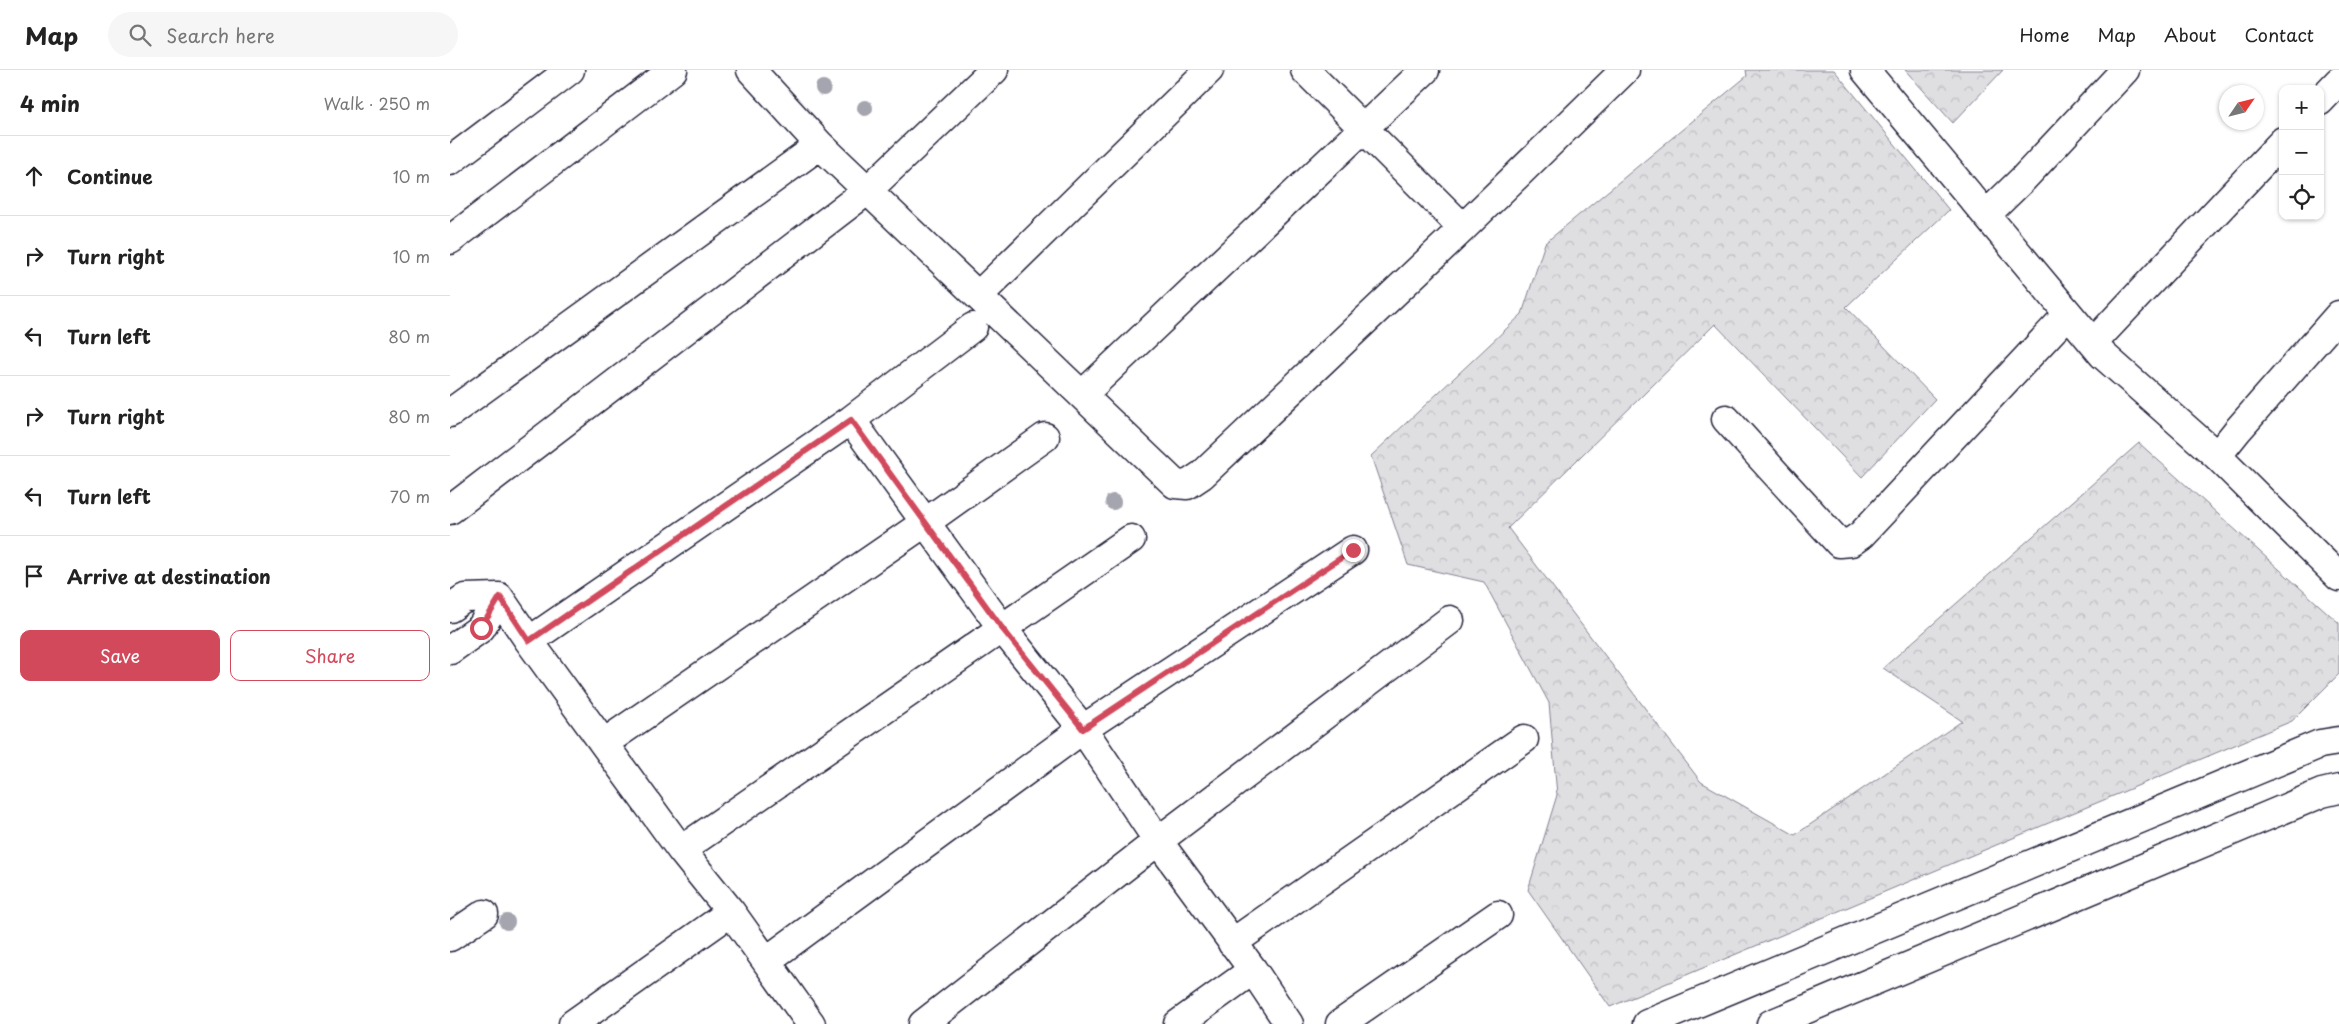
<!DOCTYPE html>
<html lang="en">
<head>
<meta charset="utf-8">
<style>
	:root { --surface:#fff; --page:#f6f6f6; --text:#222; --muted:#767676; --line:#e0e0e0; --accent:#d1495b }
	body { margin:0; font-family:"Playpen Sans",sans-serif; background:var(--page); color:var(--text) }
	.controls { position:absolute; right:15px; top:15px; display:grid; overflow:hidden; border-radius:10px; box-shadow:0 1px 4px #0004 }
	.controls button { width:45px; height:45px; display:grid; place-items:center; padding:0; border:0; border-bottom:1px solid var(--line); background:var(--surface); color:var(--text); font:25px sans-serif }
	.compass { position:absolute; left:1769px; top:15px; width:45px; height:45px; border-radius:50%; background:var(--surface); box-shadow:0 1px 4px #0004; rotate:55deg }
	.stop { position:absolute; width:15px; height:15px; margin:-11px; border:4px solid #d1495b; border-radius:50%; background:#fff }
	.stop.end { background:#d1495b; border-color:#fff; box-shadow:0 1px 5px #0008 }
	.list { margin:0; padding:0; list-style:none }
	h2 { display:flex; justify-content:space-between; align-items:center; height:65px; margin:0; padding:0 20px; font-size:21px }
	h2 small { font-size:16px; font-weight:400; color:var(--muted) }
	.list li { display:grid; grid-template-columns:32px 1fr auto; gap:15px; align-items:center; box-sizing:border-box; height:80px; padding:0 20px; border-top:1px solid var(--line) }
	.list b { display:block; font-size:19px; white-space:nowrap }
	.list em { font-size:16px; font-style:normal; color:var(--muted) }
	.actions { display:flex; gap:10px; padding:15px 20px }
	.actions a { flex:1; padding:11px 0; border:1px solid var(--accent); border-radius:10px; text-align:center; font-size:18px; color:var(--accent) }
	.actions .main { background:var(--accent); color:#fff }
	.icon { flex:none; width:28px; height:28px; fill:none; stroke:currentColor; stroke-width:2; stroke-linecap:round; stroke-linejoin:round }
	.map { position:relative; flex:none; width:1889px; height:954px; overflow:hidden }
	header { display:flex; align-items:center; gap:30px; box-sizing:border-box; height:70px; padding:0 25px; background:var(--surface); border-bottom:1px solid var(--line) }
	header strong { font-size:24px }
	nav { display:flex; gap:28px; margin-inline-start:auto; font-size:18px }
	.search { width:350px; height:45px; background:var(--page); display:flex; align-items:center; gap:12px; box-sizing:border-box; padding:0 18px; border-radius:28px; color:var(--muted); font-size:19px }
	main { display:flex }
	aside { flex:1; background:var(--surface) }
	.map>svg:first-child { display:block }
</style>
</head>
<body>
<header>
<strong>Map</strong>
<div class="search"><svg class="icon" aria-label="search" viewBox="0 0 24 24"><circle cx="10" cy="10" r="6"/><path d="M15 15l6 6"/></svg>Search here</div>
<nav><a>Home</a><a>Map</a><a>About</a><a>Contact</a></nav>
</header>
<main>
<aside>
<h2>4 min<small>Walk · 250 m</small></h2>
<ul class="list">
<li><svg class="icon" aria-label="ahead" viewBox="0 0 24 24"><path d="M12 20V5M6 11l6-6 6 6"/></svg><div><b>Continue</b></div><em>10 m</em></li>
<li><svg class="icon" aria-label="right" viewBox="0 0 24 24"><path d="M7 20v-9h11M14 6l5 5-5 5"/></svg><div><b>Turn right</b></div><em>10 m</em></li>
<li><svg class="icon" aria-label="left" viewBox="0 0 24 24"><path d="M17 20v-9H6M10 6l-5 5 5 5"/></svg><div><b>Turn left</b></div><em>80 m</em></li>
<li><svg class="icon" aria-label="right" viewBox="0 0 24 24"><path d="M7 20v-9h11M14 6l5 5-5 5"/></svg><div><b>Turn right</b></div><em>80 m</em></li>
<li><svg class="icon" aria-label="left" viewBox="0 0 24 24"><path d="M17 20v-9H6M10 6l-5 5 5 5"/></svg><div><b>Turn left</b></div><em>70 m</em></li>
<li><svg class="icon" aria-label="arrive" viewBox="0 0 24 24"><path d="M6 21V4h12l-3 4 3 4H6"/></svg><div><b>Arrive at destination</b></div></li>
</ul>
<div class="actions"><a class="main">Save</a><a>Share</a></div>
</aside>
<div class="map">
<svg width="1889" height="954" viewBox="0 0 1889 954">
	<defs>
		<pattern id="forest-crowns" width="20" height="18" patternUnits="userSpaceOnUse" patternTransform="scale(1.25)"><rect width="20" height="18" fill="#dfdfe2"/><path d="M2 6a3 3 0 1 1 6 0M12 15a3 3 0 1 1 6 0" fill="none" stroke="#bfbfc3"/></pattern>
	</defs>
	<rect width="100%" height="100%" fill="#fff"/>
	<filter id="ink" filterUnits="userSpaceOnUse"><feTurbulence type="fractalNoise" baseFrequency=".02" numOctaves="2"/><feDisplacementMap in="SourceGraphic" scale="10" xChannelSelector="R" yChannelSelector="G"/><feConvolveMatrix kernelMatrix="1 2 1 2 8 2 1 2 1" color-interpolation-filters="sRGB"/></filter>
	<g filter="url(#ink)">
		<path fill="url(#forest-crowns)" stroke="#80808e" d="M 1296,0 L 1384,0 L 1499,140 L 1396,237 L 1485,329 L 1412,407 L 1265,254 L 1058,458 L 1251,712 L 1345,765 L 1512,651 L 1433,598 L 1689,373 L 1889,553 L 1889,604 L 1842,651 L 1160,937 L 1078,820 L 1107,725 L 1099,633 L 1034,512 L 958,495 L 921,386 L 1072,244 L 1095,173 L 1297,6 Z
			M 1455,0 L 1553,0 L 1503,53 Z"/>
		<g fill="none" stroke-linecap="round" stroke-linejoin="round">
			<defs>
				<path id="minor" d="M 301,0 L 370,75 L 725,414 L 737,415 L 752,405 L 1013,158 L 1175,0
					M 855,0 L 1013,158
					M 1415,0 L 1653,285 L 1767,386 L 1889,507
					M 1870,31 L 1889,11
					M 0,91 L 120,0
					M 1536,145 L 1573,109 L 1675,0
					M 0,170 L 223,0
					M 528,226 L 759,0
					M 1643,273 L 1833,71
					M 632,325 L 975,0
					M 0,343 L 370,75
					M 1276,349 L 1389,473 L 1401,472 L 1411,465 L 1618,244
					M 401,350 L 552,558 L 633,659 L 708,771 L 803,900 L 839,954
					M 1767,386 L 1787,361 L 1889,245
					M 0,440 L 418,120 L 544,0
					M 49,527 L 79,571 L 231,780 L 281,842 L 361,954
					M 0,538 L 15,528 L 49,527 L 31,558 L 0,580
					M 79,571 L 401,350 L 523,257
					M 154,673 L 476,452 L 595,367
					M 231,780 L 681,469
					M 0,867 L 34,844
					M 782,873 L 1074,669
					M 316,891 L 633,659 L 903,480
					M 123,954 L 281,842
					M 473,954 L 708,771 L 1000,550
					M 728,954 L 803,900
					M 890,954 L 1048,845
					M 1197,954 L 1870,674 L 1889,671
					M 1321,954 L 1872,723 L 1889,719"/>
			</defs>
			<use href="#minor" stroke="#22223b" stroke-width="31"/>
			<use href="#minor" stroke="#fff" stroke-width="28"/>
		</g>
		<g fill="#a5a5af">
			<circle cx="373" cy="18" r="8"/>
			<circle cx="415" cy="38" r="8"/>
			<circle cx="663" cy="432" r="8"/>
			<circle cx="57" cy="852" r="8"/>
		</g>
	</g>
	<g fill="none" stroke-linecap="round" stroke-linejoin="round" filter="url(#ink)">
		<path stroke="#d1495b" stroke-width="6" d="M 31,558 L 50,527 L 79,571 L 401,350 L 552,558 L 633,659 L 903,480"/>
	</g>
</svg>
<div class="controls">
<button>+</button>
<button>−</button>
<button><svg class="icon" aria-label="locate" viewBox="0 0 24 24"><circle cx="12" cy="12" r="6"/><path d="M12 2v4M12 18v4M2 12h4M18 12h4"/></svg></button>
</div>
<svg class="compass" viewBox="-18 -18 36 36"><path d="M0-13l5 13h-10z" fill="#e53935"/><path d="M0 13l5-13h-10z" fill="#767676"/></svg>
<div class="stop" style="left:31px;top:558px"></div>
<div class="stop end" style="left:903px;top:480px"></div>
</div>
</main>
</body>
</html>
